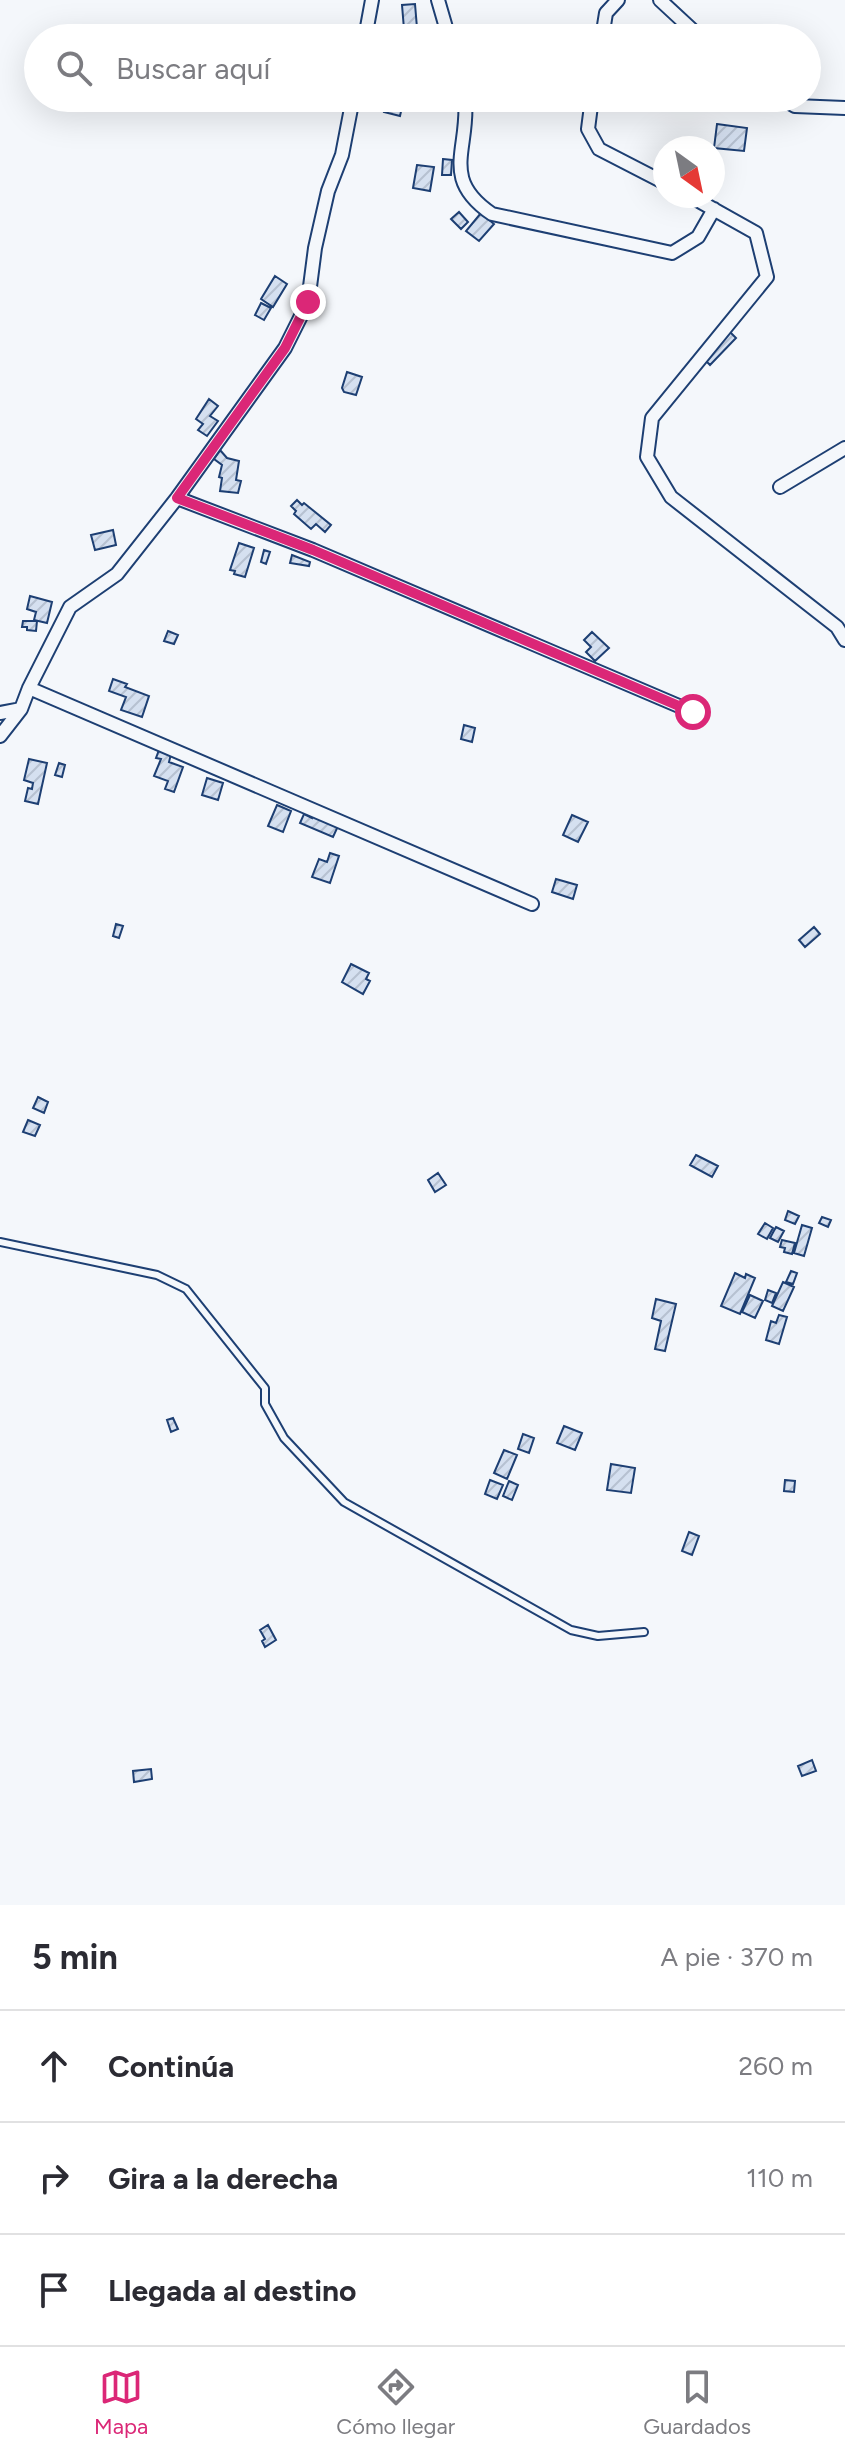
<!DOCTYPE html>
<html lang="es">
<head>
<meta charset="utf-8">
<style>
	:root { --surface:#fff; --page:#f2f2f3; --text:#2b2b33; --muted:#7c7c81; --line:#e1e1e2; --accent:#db2777 }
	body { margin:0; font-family:Figtree,sans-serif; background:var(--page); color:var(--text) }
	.compass { position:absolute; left:653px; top:136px; width:72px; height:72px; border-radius:50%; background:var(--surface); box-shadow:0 8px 32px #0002; rotate:147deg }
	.stop { position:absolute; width:24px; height:24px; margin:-18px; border:6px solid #db2777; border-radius:50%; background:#fff }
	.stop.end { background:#db2777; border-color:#fff; box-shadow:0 2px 8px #0008 }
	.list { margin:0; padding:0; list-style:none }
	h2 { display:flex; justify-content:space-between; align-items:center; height:104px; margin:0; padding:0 32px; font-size:34px }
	h2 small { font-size:26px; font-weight:400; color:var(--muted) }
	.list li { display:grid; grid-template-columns:52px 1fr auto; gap:24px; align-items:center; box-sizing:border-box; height:112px; padding:0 32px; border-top:2px solid var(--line) }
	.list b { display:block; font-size:30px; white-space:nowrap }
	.list em { font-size:26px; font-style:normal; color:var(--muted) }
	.icon { flex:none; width:44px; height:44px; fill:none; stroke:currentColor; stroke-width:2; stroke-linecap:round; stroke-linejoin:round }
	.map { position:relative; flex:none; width:845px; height:1905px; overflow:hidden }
	.search { position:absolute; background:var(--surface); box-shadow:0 8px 32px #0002; left:24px; right:24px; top:24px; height:88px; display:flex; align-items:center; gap:20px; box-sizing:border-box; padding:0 28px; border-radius:44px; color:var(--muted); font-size:30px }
	.sheet { height:440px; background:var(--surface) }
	nav { display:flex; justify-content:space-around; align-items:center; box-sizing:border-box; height:112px; border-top:2px solid var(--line); background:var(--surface); font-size:22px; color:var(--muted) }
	nav a { display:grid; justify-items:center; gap:4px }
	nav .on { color:var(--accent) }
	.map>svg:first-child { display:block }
</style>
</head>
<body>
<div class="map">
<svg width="845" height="1905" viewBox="0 0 845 1905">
	<defs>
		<pattern id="building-hatch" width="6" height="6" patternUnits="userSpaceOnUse" patternTransform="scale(2)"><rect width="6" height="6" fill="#d5e0f0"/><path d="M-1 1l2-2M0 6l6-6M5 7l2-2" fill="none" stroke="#b6c1d1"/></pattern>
	</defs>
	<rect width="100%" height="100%" fill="#f4f7fb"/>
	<path fill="url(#building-hatch)" stroke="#1d3f73" stroke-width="2" d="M 415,4 L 417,28 L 404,29 L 402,5 Z
		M 387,98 L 404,98 L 400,116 L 384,112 Z
		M 717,124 L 747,128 L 744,151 L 714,148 Z
		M 443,159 L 452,160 L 451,175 L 442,175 Z
		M 417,165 L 434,167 L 430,191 L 413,188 Z
		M 459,212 L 468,222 L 461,229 L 451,219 Z
		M 481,213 L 494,224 L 479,241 L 466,231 Z
		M 275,276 L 287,284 L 273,307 L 261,299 Z
		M 261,303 L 271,308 L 264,320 L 255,315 Z
		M 728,330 L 736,338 L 710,365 L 704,359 Z
		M 347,372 L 362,377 L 356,395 L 344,392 L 342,388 Z
		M 209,399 L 218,406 L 210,416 L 218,421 L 207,436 L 198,430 L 203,424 L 196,419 Z
		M 220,450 L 227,458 L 239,461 L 236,480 L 241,481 L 238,493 L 220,491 L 222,478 L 219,477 L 222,465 L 214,459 Z
		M 297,500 L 302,505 L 304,503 L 331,525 L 325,532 L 316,524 L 311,529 L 294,514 L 296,511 L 291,506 Z
		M 113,530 L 116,545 L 95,550 L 91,535 Z
		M 239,543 L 254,548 L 245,577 L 234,574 L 235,571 L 230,570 Z
		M 264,550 L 270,552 L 266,564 L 261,562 Z
		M 292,555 L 310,562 L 309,566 L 290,563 Z
		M 30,596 L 52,602 L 47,623 L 34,620 L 36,612 L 27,609 Z
		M 23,621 L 37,621 L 36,631 L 27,630 L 27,627 L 22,627 Z
		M 168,631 L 178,635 L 174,644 L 164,641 Z
		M 592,632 L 609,648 L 595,661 L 586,652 L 591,647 L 584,640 Z
		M 113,679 L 127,684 L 125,687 L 149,696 L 142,717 L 121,710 L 126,697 L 109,691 Z
		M 464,725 L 475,728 L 472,742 L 461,739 Z
		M 159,750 L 171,754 L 169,762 L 183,767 L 174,792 L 165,789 L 168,781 L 154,776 L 161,759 L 156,758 Z
		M 29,759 L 47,763 L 38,804 L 25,801 L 28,788 L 32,789 L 33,783 L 24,780 Z
		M 59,763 L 65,765 L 62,777 L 55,775 Z
		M 207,778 L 223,783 L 218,800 L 202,795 Z
		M 277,805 L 291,811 L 283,832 L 268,826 Z
		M 304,814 L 312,818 L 313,814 L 339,824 L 333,837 L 300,823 Z
		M 572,815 L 588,822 L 578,842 L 563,835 Z
		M 330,853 L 339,856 L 330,883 L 312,877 L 319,859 L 327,862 Z
		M 556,879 L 577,885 L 573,899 L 552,892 Z
		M 116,924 L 123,926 L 119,938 L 113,936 Z
		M 814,927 L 820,934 L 805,947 L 799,940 Z
		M 351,964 L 369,973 L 366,979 L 370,981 L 363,994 L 342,982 Z
		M 38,1097 L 48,1102 L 44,1113 L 33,1108 Z
		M 28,1120 L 40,1125 L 35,1136 L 23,1132 Z
		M 696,1155 L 718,1166 L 712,1177 L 690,1165 Z
		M 438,1173 L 446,1185 L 435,1192 L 428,1180 Z
		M 788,1211 L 799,1216 L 795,1224 L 785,1220 Z
		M 822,1217 L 831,1220 L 828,1227 L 819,1223 Z
		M 765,1223 L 773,1228 L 767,1239 L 758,1234 Z
		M 802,1225 L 812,1228 L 804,1256 L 794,1253 Z
		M 776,1227 L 784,1231 L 778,1242 L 770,1238 Z
		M 782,1240 L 795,1243 L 792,1254 L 784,1252 L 785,1248 L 780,1247 Z
		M 791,1271 L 797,1273 L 793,1284 L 786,1282 Z
		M 735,1273 L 745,1278 L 746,1274 L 755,1278 L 740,1314 L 721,1306 Z
		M 783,1282 L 794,1287 L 783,1311 L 772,1306 Z
		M 768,1290 L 776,1293 L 772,1303 L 765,1300 Z
		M 750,1295 L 763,1301 L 755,1318 L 742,1312 Z
		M 656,1299 L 676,1304 L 665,1351 L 655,1349 L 661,1321 L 652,1318 Z
		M 779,1315 L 787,1317 L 779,1344 L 766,1340 L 771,1321 L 776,1323 Z
		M 173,1418 L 178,1429 L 171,1432 L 167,1420 Z
		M 564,1426 L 582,1433 L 575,1450 L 557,1443 Z
		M 523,1434 L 534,1438 L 529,1453 L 518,1449 Z
		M 504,1450 L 517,1455 L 507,1479 L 494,1473 Z
		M 611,1464 L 635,1468 L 631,1493 L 607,1490 Z
		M 490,1480 L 503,1485 L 497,1499 L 485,1494 Z
		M 785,1480 L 795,1481 L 794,1492 L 784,1491 Z
		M 509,1481 L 518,1485 L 512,1500 L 503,1496 Z
		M 689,1532 L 699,1536 L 692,1555 L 682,1551 Z
		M 268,1625 L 276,1640 L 265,1647 L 262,1641 L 265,1639 L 260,1630 Z
		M 812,1760 L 816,1771 L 802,1776 L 798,1766 Z
		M 151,1769 L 152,1779 L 134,1782 L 133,1771 Z"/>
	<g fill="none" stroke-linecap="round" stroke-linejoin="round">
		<defs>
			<path id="lane" d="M 0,1242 L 157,1275 L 186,1289 L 265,1388 L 265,1404 L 284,1438 L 344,1502 L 571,1630 L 598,1636 L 644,1632"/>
			<path id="street" d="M 438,0 L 449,38
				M 660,0 L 701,38
				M 365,38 L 372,0
				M 602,38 L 606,13 L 618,0
				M 465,98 C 470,149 439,178 492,214 L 672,253 L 698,237 L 714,209
				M 592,98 L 588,129 L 599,149 L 665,183
				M 781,98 L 795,106 L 845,108
				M 690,196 L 756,233 L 767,277 L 652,418 L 647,457 L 671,497 L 837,627 L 845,640
				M 780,487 L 845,448
				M 177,498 L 313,550 L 693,712
				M 29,688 L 532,904
				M 0,713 L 21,709
				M 0,736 L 21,709 L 29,688 L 70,607 L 117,574 L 177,498 L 285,348 L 308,302 L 315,248 L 328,191 L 342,155 L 353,98"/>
		</defs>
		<use href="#lane" stroke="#1d3f73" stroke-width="10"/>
		<use href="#street" stroke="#1d3f73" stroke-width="16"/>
		<use href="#lane" stroke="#f4f7fb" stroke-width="6"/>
		<use href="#street" stroke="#f4f7fb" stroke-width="12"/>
	</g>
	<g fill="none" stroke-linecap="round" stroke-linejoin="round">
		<path stroke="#db2777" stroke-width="10" d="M 308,302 L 285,348 L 177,498 L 313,550 L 693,712"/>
	</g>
</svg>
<svg class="compass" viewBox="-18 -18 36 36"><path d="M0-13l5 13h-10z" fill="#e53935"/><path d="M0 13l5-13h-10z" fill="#7c7c81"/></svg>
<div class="stop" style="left:693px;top:712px"></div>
<div class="stop end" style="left:308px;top:302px"></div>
<div class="search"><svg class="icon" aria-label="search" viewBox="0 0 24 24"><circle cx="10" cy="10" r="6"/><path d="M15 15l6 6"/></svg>Buscar aquí</div>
</div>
<section class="sheet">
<h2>5 min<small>A pie · 370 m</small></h2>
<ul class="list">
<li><svg class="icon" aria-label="ahead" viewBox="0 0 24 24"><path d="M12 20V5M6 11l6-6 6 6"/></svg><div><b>Continúa</b></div><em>260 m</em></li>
<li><svg class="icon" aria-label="right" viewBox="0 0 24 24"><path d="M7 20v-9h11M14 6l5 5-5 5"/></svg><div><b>Gira a la derecha</b></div><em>110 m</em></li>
<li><svg class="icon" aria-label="arrive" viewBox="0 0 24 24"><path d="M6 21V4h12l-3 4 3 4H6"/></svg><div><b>Llegada al destino</b></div></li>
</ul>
</section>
<nav>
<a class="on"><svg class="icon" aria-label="map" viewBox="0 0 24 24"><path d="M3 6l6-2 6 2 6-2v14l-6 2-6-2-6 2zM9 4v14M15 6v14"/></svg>Mapa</a>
<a><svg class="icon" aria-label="directions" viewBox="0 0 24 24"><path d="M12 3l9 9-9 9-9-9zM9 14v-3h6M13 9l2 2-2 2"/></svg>Cómo llegar</a>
<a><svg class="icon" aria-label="saved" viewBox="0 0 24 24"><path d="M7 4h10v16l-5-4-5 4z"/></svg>Guardados</a>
</nav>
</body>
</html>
